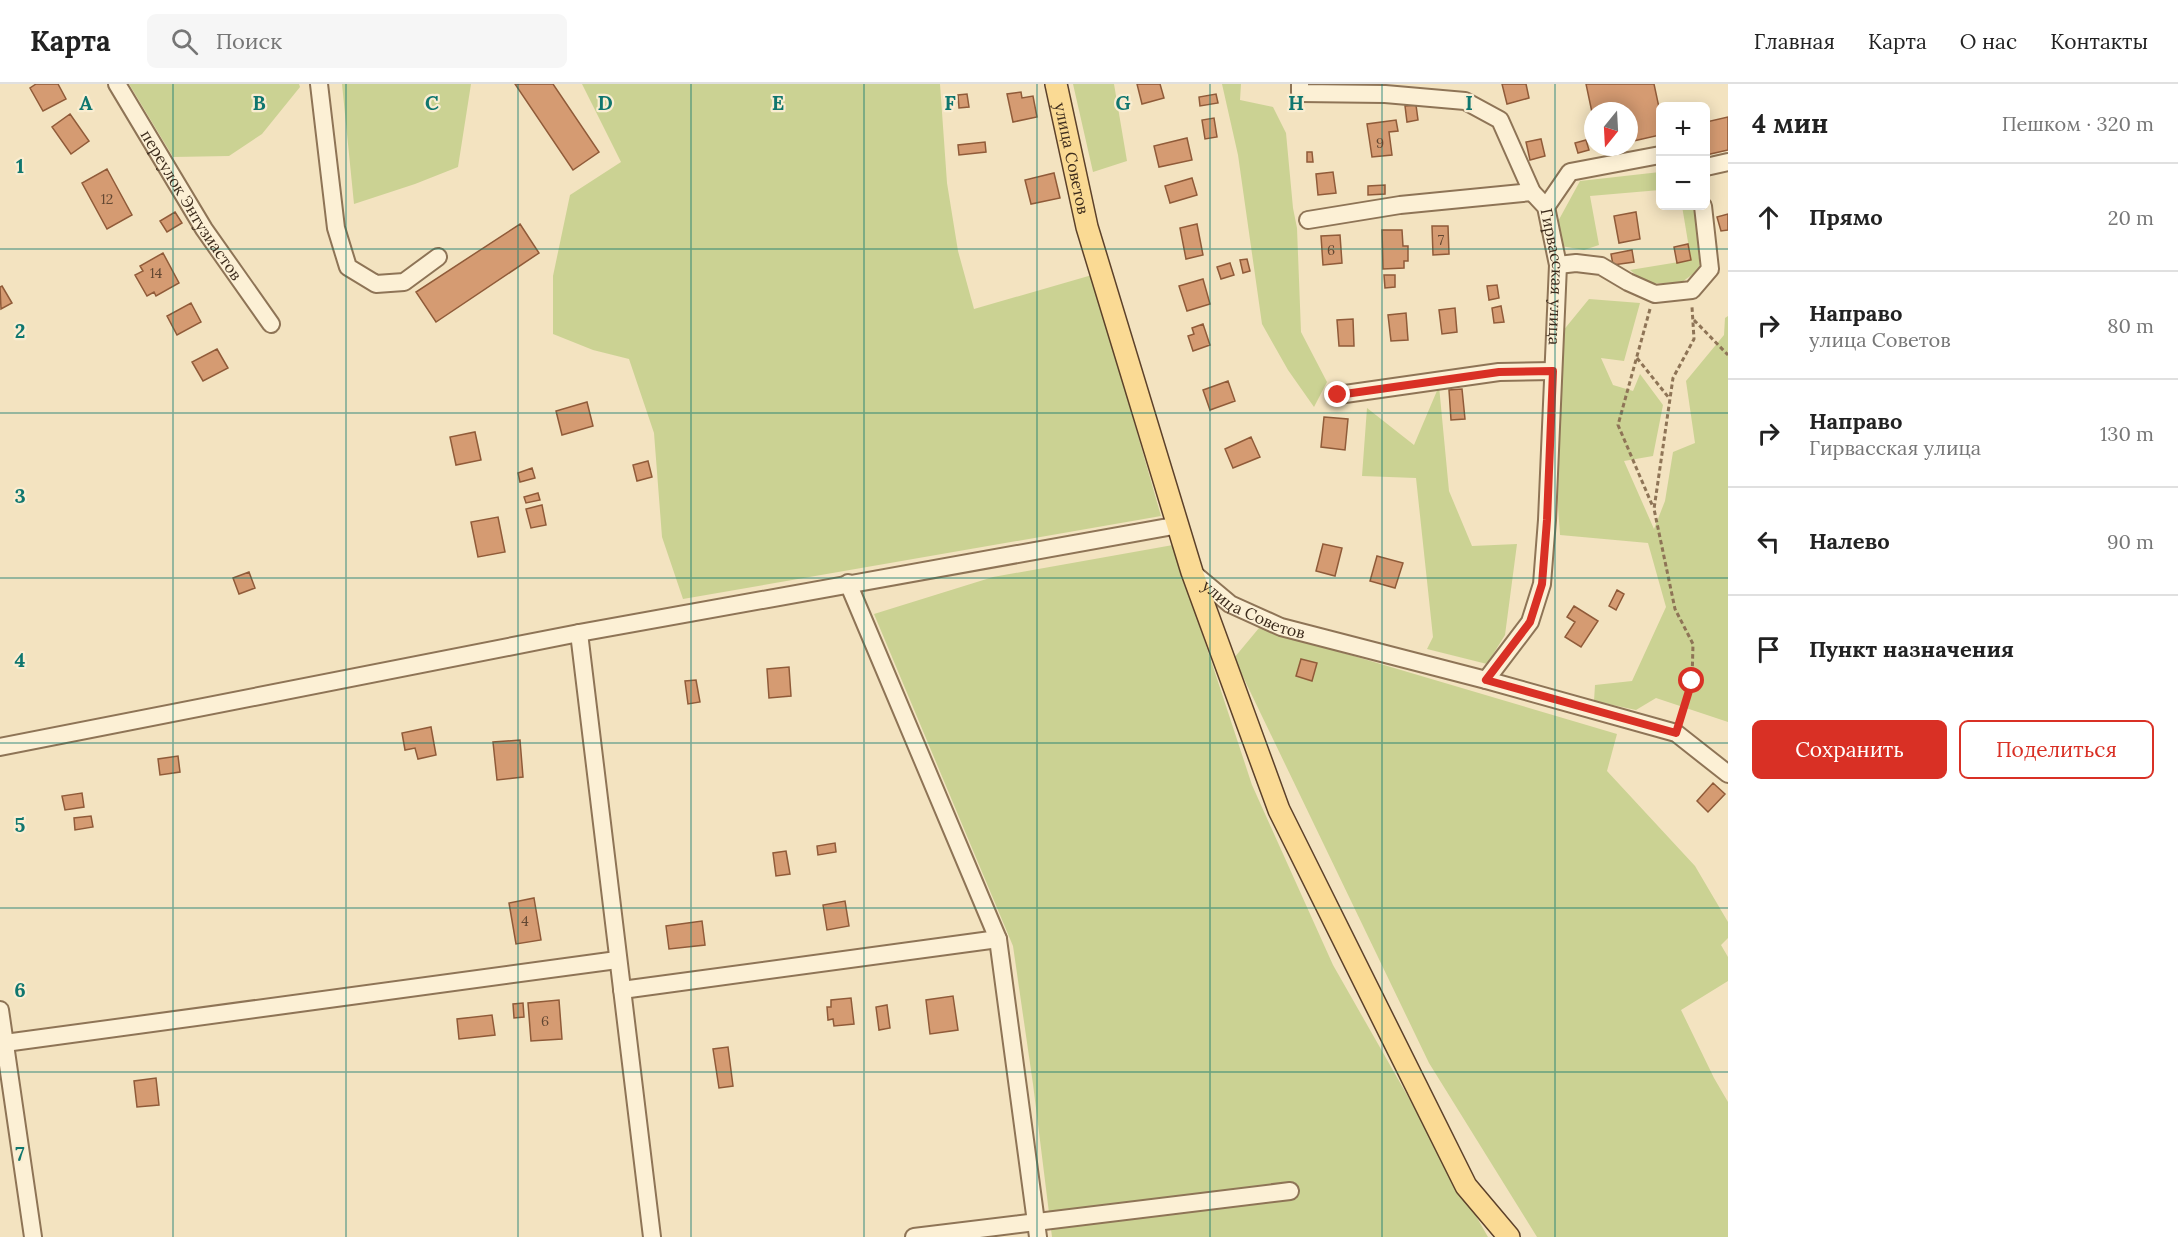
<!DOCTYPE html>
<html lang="ru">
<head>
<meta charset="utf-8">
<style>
	:root { --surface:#fff; --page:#f6f6f6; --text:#222; --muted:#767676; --line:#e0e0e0; --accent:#d93025 }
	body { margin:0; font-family:Lora,serif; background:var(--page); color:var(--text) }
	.controls { position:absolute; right:18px; top:18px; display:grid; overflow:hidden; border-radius:9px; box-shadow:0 3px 15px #0003 }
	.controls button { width:54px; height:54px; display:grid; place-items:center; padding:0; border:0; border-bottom:2px solid var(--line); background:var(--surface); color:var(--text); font:30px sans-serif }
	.compass { position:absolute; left:1584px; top:18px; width:54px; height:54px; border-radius:50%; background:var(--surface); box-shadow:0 3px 15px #0003; rotate:198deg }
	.stop { position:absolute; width:18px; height:18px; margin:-14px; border:4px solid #d93025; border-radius:50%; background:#fff }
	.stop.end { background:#d93025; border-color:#fff; box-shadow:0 2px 6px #0008 }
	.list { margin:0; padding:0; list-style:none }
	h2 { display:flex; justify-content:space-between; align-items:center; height:78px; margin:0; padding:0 24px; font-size:26px }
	h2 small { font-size:20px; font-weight:400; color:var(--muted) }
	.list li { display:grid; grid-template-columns:39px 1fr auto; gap:18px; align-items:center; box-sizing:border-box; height:108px; padding:0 24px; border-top:2px solid var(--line) }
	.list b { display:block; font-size:22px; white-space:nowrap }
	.list p { margin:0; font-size:20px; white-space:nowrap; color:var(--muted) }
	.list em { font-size:20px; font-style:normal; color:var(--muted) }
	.actions { display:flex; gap:12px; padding:18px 24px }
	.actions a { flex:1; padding:14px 0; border:2px solid var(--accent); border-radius:9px; text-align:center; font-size:21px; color:var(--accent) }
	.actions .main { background:var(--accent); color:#fff }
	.icon { flex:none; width:33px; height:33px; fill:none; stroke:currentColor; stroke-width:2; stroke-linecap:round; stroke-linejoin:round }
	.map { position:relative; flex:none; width:1728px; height:1153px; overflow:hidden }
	header { display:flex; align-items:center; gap:36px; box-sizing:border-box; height:84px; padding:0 30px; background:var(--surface); border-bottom:2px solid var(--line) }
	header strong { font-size:28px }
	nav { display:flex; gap:33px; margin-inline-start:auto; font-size:21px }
	.search { width:420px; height:54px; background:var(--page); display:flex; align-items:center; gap:15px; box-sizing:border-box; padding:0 21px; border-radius:9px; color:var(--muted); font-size:22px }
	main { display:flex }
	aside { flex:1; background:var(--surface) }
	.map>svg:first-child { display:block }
</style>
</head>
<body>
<header>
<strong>Карта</strong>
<div class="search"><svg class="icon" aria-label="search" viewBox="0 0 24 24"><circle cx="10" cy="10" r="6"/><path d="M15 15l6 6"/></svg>Поиск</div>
<nav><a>Главная</a><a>Карта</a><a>О нас</a><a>Контакты</a></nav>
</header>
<main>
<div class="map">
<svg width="1728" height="1153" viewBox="0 0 1728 1153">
	<rect width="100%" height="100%" fill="#f3e3c0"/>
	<path fill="#cbd293" d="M 129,0 L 299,0 L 300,3 L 262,50 L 229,72 L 173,73 Z
		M 342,0 L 471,0 L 458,83 L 415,100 L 354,120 Z
		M 582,0 L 940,0 L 947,99 L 958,167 L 974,225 L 1092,191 L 1161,432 L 683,515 L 662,453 L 654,349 L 629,275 L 593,266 L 553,250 L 553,192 L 570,111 L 621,78 Z
		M 1073,0 L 1114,0 L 1127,77 L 1093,88 Z
		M 1222,0 L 1241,0 L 1240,16 L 1273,23 L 1286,49 L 1293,124 L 1297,144 L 1301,248 L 1327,298 L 1314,323 L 1288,286 L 1262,240 L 1238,71 Z
		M 1660,88 L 1660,106 L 1590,112 L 1599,161 L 1584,166 L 1561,162 L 1556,141 L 1580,97 Z
		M 1682,122 L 1694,122 L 1700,185 L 1682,198 L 1647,200 L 1630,186 L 1691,176 Z
		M 1589,215 L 1640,219 L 1624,277 L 1601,274 L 1613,301 L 1633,307 L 1640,290 L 1663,321 L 1653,372 L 1624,377 L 1654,445 L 1665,417 L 1673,368 L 1695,359 L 1686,297 L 1724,251 L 1725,234 L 1728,232 L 1728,638 L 1656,614 L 1636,626 L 1594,617 L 1595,601 L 1632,597 L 1666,523 L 1648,459 L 1560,451 L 1554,366 L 1562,248 Z
		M 1439,302 L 1449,407 L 1472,462 L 1517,460 L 1505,551 L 1487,580 L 1427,565 L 1433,553 L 1416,394 L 1362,392 L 1367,324 L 1414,361 Z
		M 1173,461 L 1252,701 L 1333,881 L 1488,1153 L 1052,1153 L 1033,1000 L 1013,862 L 874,530 L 993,493 Z
		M 1259,544 L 1617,650 L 1607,687 L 1695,782 L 1728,838 L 1728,854 L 1721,861 L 1728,873 L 1728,897 L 1681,926 L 1714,994 L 1728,1018 L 1728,1153 L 1537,1153 L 1429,979 L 1234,574 Z"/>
	<path fill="#d59b72" stroke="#905b39" stroke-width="1.5" d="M 36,0 L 58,0 L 66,15 L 43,27 L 30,4 Z
		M 515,0 L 553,0 L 599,68 L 573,86 Z
		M 1137,0 L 1160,0 L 1164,14 L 1142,20 Z
		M 1502,0 L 1526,0 L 1529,14 L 1507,20 Z
		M 1586,0 L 1654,0 L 1660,28 L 1660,51 L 1629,58 L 1629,27 L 1593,27 L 1593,33 Z
		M 1021,8 L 1022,14 L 1033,12 L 1037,33 L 1013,38 L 1007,10 Z
		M 967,10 L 969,23 L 959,24 L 958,11 Z
		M 1216,10 L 1218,19 L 1200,22 L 1199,13 Z
		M 1416,21 L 1418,36 L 1407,38 L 1405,22 Z
		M 70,30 L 89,57 L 71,70 L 52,43 Z
		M 1728,33 L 1728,66 L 1706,71 L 1706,38 Z
		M 1214,34 L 1217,53 L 1205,55 L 1202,36 Z
		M 1396,36 L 1398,47 L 1389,48 L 1392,71 L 1372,73 L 1367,40 Z
		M 1187,54 L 1192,76 L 1159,83 L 1154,62 Z
		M 1541,55 L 1545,72 L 1530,76 L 1526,58 Z
		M 1586,56 L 1589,66 L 1578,69 L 1575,59 Z
		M 985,58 L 986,68 L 959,71 L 958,61 Z
		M 1307,68 L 1312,68 L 1313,78 L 1307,78 Z
		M 107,85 L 132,131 L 107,145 L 82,99 Z
		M 1333,88 L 1336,109 L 1318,111 L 1316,90 Z
		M 1054,89 L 1060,114 L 1031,120 L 1025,96 Z
		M 1192,94 L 1197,111 L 1170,119 L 1165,102 Z
		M 1385,101 L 1385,110 L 1368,111 L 1368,102 Z
		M 175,128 L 182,139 L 167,148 L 160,137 Z
		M 1636,128 L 1640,155 L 1619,159 L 1614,132 Z
		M 1728,130 L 1728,146 L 1721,147 L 1717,133 Z
		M 520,140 L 539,169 L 436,238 L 416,208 Z
		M 1197,140 L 1203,171 L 1186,175 L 1180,144 Z
		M 1432,142 L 1448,142 L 1449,170 L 1433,171 Z
		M 1382,146 L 1402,146 L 1403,162 L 1408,162 L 1408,177 L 1404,177 L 1404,184 L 1383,185 Z
		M 1340,151 L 1342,179 L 1323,181 L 1321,152 Z
		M 1688,160 L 1691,176 L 1677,179 L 1674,163 Z
		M 1632,166 L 1634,178 L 1613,181 L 1611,170 Z
		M 163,169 L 179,199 L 156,212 L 154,208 L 147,212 L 135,191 L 143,187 L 140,182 Z
		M 1247,175 L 1250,187 L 1243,189 L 1240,176 Z
		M 1230,179 L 1234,191 L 1221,195 L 1217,183 Z
		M 1384,191 L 1395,191 L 1395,203 L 1385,204 Z
		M 1203,195 L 1210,220 L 1187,227 L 1179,202 Z
		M 1497,201 L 1499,214 L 1489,216 L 1487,202 Z
		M 2,202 L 12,219 L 1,225 L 0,203 Z
		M 191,219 L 201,238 L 177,251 L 167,232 Z
		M 1501,222 L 1504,238 L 1494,239 L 1492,224 Z
		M 1455,224 L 1457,248 L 1442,250 L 1439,226 Z
		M 1406,229 L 1408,256 L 1391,257 L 1388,231 Z
		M 1353,235 L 1354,262 L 1339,262 L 1337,236 Z
		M 1203,240 L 1210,261 L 1193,267 L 1188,252 L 1194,250 L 1192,244 Z
		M 217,265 L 228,284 L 203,297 L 192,278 Z
		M 1228,297 L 1235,317 L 1210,326 L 1203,306 Z
		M 1462,305 L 1465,335 L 1451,336 L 1449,306 Z
		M 587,318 L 593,342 L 562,351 L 556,327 Z
		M 1324,333 L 1348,335 L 1345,366 L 1321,363 Z
		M 475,348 L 481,376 L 456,381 L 450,353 Z
		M 1251,353 L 1260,373 L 1233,384 L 1225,365 Z
		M 648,377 L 652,393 L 637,397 L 633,381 Z
		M 532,384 L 535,394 L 520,398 L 518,389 Z
		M 538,409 L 540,416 L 526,419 L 524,413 Z
		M 542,421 L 546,441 L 531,444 L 526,425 Z
		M 498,433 L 505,468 L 478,473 L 471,438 Z
		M 1323,460 L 1342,464 L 1335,492 L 1316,487 Z
		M 1377,472 L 1403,479 L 1395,504 L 1370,497 Z
		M 249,488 L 255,504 L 239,510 L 233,494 Z
		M 1617,506 L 1624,510 L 1616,526 L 1609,522 Z
		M 1574,522 L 1598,537 L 1581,563 L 1565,553 L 1575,538 L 1567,533 Z
		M 1301,575 L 1317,579 L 1312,597 L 1296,592 Z
		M 789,583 L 791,612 L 769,614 L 767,585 Z
		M 696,596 L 700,618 L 688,620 L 685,597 Z
		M 431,643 L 436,671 L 418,675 L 415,664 L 405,666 L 402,649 Z
		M 520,656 L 523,693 L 497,696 L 493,658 Z
		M 178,672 L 180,688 L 160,691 L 158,675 Z
		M 1713,699 L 1725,710 L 1708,728 L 1697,717 Z
		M 82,709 L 84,723 L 65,726 L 62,712 Z
		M 91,732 L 93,743 L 75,746 L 74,734 Z
		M 835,759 L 836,768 L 818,771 L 817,762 Z
		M 786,767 L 790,790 L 776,792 L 773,769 Z
		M 534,814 L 541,856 L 516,860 L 509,819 Z
		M 845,817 L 849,842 L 827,846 L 823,821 Z
		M 702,837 L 705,861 L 669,865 L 666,842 Z
		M 953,912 L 958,946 L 930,950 L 926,916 Z
		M 851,914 L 854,940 L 834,942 L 833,935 L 828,936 L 827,923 L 831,923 L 831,916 Z
		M 559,916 L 562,955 L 531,957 L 528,919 Z
		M 523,919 L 524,933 L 514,934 L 513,920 Z
		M 887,921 L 890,944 L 879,946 L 876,923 Z
		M 492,931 L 495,951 L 459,955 L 457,935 Z
		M 728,963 L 733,1002 L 719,1004 L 713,965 Z
		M 156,994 L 159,1021 L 137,1023 L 134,997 Z"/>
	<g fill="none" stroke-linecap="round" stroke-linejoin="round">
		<defs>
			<g id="minor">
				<path id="s1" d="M 117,0 L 204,145 L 271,240"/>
				<path d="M 319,0 L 336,144 L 348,183 L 376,200 L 404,198 L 438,173"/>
				<path id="s2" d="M 1300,0 L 1300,9 L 1385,10 L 1465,17 L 1500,36 L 1532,108 L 1546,123 L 1558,181 L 1547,436 L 1542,500 L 1530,538 L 1486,596"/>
				<path d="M 1706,83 L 1728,78"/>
				<path d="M 1546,123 L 1570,88 L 1660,71"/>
				<path d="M 1308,136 L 1400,121 L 1532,108"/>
				<path d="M 1558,181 L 1576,179 L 1601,182 L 1628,198 L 1655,210 L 1692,206 L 1710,185 L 1703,122"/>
				<path d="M 1338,311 L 1499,288 L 1553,287"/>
				<path id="s3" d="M 1193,489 L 1230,520 L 1281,543 L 1486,596 L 1676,649 L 1728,690"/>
				<path d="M 848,499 L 998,855 L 1038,1153"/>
				<path d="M 579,549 L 652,1153"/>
				<path d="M 0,663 L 579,549 L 1179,441"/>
				<path d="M 622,906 L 998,855"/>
				<path d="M 0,926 L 33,1153"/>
				<path d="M 5,959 L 617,876"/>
				<path d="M 914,1153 L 1290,1107"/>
			</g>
			<g id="major">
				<path id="s4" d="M 1056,0 L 1087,143 L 1192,488 L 1279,726 L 1466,1102 L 1509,1153"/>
			</g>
		</defs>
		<use href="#minor" stroke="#8e7456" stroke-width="20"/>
		<use href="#major" stroke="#5c412a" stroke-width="24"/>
		<path stroke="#8e7456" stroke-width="3" stroke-dasharray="4.5 3" stroke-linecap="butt" d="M 1650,225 L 1618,341 L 1653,423
			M 1694,236 L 1728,271
			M 1637,274 L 1669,314
			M 1681,633 L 1692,597 L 1693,560 L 1675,525 L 1654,425 L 1673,294 L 1694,255 L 1692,223"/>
		<use href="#minor" stroke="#fcf0d5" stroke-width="16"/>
		<use href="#major" stroke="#fada94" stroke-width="21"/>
	</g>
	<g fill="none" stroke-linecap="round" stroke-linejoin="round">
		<path stroke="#d93025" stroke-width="8" d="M 1338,311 L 1499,288 L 1553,287 L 1547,436 L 1542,500 L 1530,538 L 1486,596 L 1676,649 L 1692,597"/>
	</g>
	<path fill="none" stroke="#0f766e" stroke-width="1.5" stroke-opacity="0.55" d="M 173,0 L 173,1153M 346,0 L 346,1153M 518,0 L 518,1153M 691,0 L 691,1153M 864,0 L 864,1153M 1037,0 L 1037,1153M 1210,0 L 1210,1153M 1382,0 L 1382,1153M 1555,0 L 1555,1153M 0,165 L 1728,165M 0,329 L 1728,329M 0,494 L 1728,494M 0,659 L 1728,659M 0,824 L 1728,824M 0,988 L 1728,988"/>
	<g text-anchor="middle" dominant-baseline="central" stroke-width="4.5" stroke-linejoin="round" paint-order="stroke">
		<g font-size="14" fill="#624732">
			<text x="1380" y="59">9</text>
			<text x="107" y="115">12</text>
			<text x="1441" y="156">7</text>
			<text x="1331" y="166">6</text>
			<text x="156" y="189">14</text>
			<text x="525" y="837">4</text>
			<text x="545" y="937">6</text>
		</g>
		<g font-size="16" fill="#3c2b1c" stroke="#f9edd1">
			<text stroke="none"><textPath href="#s4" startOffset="76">улица Советов</textPath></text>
			<text stroke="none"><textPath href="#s1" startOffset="142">переулок Энтузиастов</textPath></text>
			<text stroke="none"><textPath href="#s2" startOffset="384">Гирвасская улица</textPath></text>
			<text stroke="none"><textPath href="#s3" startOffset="72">улица Советов</textPath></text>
		</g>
	</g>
	<g font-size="20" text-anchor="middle" font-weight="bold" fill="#0f766e" stroke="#f9edd1" stroke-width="4.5" stroke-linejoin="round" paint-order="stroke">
		<text x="86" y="26">A</text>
		<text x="259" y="26">B</text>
		<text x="432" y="26">C</text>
		<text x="605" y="26">D</text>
		<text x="778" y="26">E</text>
		<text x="950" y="26">F</text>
		<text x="1123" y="26">G</text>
		<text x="1296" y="26">H</text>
		<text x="1469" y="26">I</text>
		<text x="20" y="89">1</text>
		<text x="20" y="254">2</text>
		<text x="20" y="419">3</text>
		<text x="20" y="583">4</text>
		<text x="20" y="748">5</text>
		<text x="20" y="913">6</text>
		<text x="20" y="1077">7</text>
	</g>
</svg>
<div class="controls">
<button>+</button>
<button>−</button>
</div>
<svg class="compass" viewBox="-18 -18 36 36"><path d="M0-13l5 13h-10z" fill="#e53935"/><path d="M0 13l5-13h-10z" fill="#767676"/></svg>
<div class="stop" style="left:1692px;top:597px"></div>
<div class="stop end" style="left:1338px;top:311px"></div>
</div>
<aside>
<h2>4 мин<small>Пешком · 320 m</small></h2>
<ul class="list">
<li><svg class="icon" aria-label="ahead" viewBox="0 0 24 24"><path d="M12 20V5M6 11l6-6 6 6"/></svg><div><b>Прямо</b></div><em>20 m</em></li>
<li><svg class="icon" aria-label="right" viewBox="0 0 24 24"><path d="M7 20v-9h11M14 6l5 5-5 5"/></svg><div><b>Направо</b><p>улица Советов</p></div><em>80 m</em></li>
<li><svg class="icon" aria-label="right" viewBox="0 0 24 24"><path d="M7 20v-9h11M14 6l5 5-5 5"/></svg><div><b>Направо</b><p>Гирвасская улица</p></div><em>130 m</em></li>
<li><svg class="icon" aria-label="left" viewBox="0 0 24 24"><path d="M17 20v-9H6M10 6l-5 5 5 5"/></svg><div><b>Налево</b></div><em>90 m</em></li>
<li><svg class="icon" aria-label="arrive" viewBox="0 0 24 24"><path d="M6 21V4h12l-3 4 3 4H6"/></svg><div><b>Пункт назначения</b></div></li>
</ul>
<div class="actions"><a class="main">Сохранить</a><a>Поделиться</a></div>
</aside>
</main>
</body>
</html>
